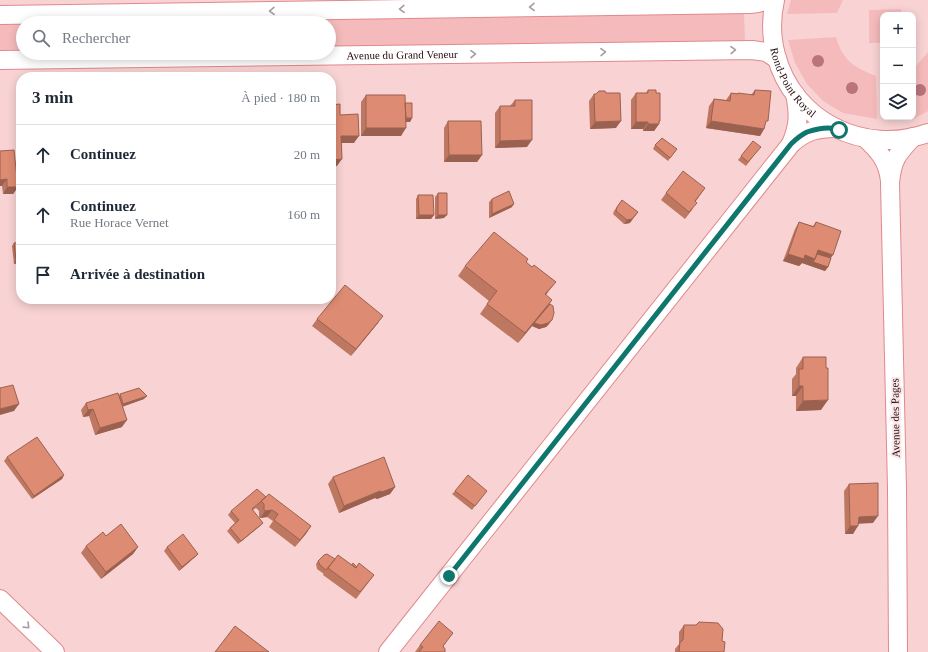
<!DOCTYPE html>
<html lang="fr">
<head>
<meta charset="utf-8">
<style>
	:root { --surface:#fff; --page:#f2f2f3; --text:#1f2937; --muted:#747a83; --line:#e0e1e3 }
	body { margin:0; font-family:Georgia,serif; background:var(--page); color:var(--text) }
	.controls { position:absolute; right:12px; top:12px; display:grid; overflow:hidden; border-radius:8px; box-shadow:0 2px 10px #0003 }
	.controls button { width:36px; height:36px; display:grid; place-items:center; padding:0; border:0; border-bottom:1px solid var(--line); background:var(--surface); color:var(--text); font:20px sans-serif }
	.stop { position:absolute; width:12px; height:12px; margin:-9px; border:3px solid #0f766e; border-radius:50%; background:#fff }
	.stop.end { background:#0f766e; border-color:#fff; box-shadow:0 1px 4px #0008 }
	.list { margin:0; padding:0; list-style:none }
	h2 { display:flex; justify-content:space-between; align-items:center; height:52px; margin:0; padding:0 16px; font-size:17px }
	h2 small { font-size:13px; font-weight:400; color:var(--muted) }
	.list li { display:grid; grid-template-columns:26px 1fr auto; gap:12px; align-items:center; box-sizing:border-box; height:60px; padding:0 16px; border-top:1px solid var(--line) }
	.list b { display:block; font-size:15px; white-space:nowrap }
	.list p { margin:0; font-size:13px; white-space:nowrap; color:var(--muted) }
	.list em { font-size:13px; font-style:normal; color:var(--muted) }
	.icon { flex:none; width:22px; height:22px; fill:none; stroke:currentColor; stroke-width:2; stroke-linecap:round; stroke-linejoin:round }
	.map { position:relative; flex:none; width:928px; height:652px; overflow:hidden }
	.search { position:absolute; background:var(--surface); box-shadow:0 2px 10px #0003; left:16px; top:16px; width:320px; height:44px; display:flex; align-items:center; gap:10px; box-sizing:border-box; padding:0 14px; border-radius:22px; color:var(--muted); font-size:15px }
	.panel { position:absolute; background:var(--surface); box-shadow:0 2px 10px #0003; left:16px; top:72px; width:320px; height:232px; border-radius:16px }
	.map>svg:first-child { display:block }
</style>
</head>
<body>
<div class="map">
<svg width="928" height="652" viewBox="0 0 928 652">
	<rect width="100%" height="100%" fill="#f9d3d3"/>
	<path fill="#f5bbbc" d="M 791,0 L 843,0 L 837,13 L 787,14 Z
		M 901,9 L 901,15 L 883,15 L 883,43 L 869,43 L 869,10 Z
		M 744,13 L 745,42 L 329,48 L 329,23 L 55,23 Z
		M 23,23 L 23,53 L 0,53 L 0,24 Z
		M 836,37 C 843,61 854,67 876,76 L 877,119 L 843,113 L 823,101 L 807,84 L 795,63 L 788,40 Z
		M 928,52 L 928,111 L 915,118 L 900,119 L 900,117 L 913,117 L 913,68 L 917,65 Z"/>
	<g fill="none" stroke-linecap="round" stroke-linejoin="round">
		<defs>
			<g id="street">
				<path id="s1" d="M 775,0 C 771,18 771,37 776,55 C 793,121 864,156 928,133"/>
				<path d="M 0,15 L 750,4 L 758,3 L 767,0"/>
				<path id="s2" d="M 0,60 L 752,50 L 766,52 L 777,59"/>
				<path d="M 865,138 C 879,151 888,161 890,181"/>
				<path d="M 791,144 C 799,125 799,114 795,94"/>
				<path d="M 0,599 L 55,652"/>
				<path d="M 388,652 L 791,144 C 805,131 817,128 836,128"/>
				<path d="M 898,652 L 897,489 L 890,183 C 892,160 897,154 913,137"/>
			</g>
		</defs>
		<use href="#street" stroke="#e0898c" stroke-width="20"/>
		<use href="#street" stroke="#fff" stroke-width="18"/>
	</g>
	<g fill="#ba747b">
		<circle cx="818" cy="61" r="6"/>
		<circle cx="852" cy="88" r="6"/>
		<circle cx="920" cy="90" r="6"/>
	</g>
	<path fill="#be7862" d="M 648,90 L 659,124 L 654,131 L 643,131 L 643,129 L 631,129 L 631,100 L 636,93 L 646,93 Z
		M 755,90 L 765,125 L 764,129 L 760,136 L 706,128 L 709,106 L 714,99 L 726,100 L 731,93 L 751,95 Z
		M 594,94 L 616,128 L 590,129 L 589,101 Z
		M 366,95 L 405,103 L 412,118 L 410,122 L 406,122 L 401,136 L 361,136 L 361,102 Z
		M 515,100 L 527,147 L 495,148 L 495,113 L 500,106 L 510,106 Z
		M 448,121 L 482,155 L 477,162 L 444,162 L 444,128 Z
		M 753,141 L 758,150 L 746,166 L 738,160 Z
		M 655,145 L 677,149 L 668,161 L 653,149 Z
		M 0,151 L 18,187 L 13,194 L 3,194 L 2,186 L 0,186 Z
		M 705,188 L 696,201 L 692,210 L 685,219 L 661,200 L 666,193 Z
		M 438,193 L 444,218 L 435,219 L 435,197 Z
		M 418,195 L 434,215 L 431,219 L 416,219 L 416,199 Z
		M 492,199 L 512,207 L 489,218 L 489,202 Z
		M 622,200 L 630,223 L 624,224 L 613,214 L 614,211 Z
		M 19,212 L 21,226 L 18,226 L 16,215 Z
		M 799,222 L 813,226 L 816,222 L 831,258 L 828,267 L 825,271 L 802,263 L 799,266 L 783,261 L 795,229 Z
		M 14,243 L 21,262 L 14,264 L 12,246 Z
		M 526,262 L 548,292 L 546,295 L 550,304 L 549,324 L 546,327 L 539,329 L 532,326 L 518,343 L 480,314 L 489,301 L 458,276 L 465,266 Z
		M 317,319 L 378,323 L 351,356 L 312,326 Z
		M 803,357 L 821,410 L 796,411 L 796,396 L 792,396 L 792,379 L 796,374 L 796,368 Z
		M 120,394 L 144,399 L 122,407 L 122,427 L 95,435 L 89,416 L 83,417 L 81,410 L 86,403 L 119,396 Z
		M 7,457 L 64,475 L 62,479 L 32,499 L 4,461 Z
		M 333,477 L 395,487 L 390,494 L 377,499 L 375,498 L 339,513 L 328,484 Z
		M 849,484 L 873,523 L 858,523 L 853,534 L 845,534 L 844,491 Z
		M 455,491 L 484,494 L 472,510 L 452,494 Z
		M 266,497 L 311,526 L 295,547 L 269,527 L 273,521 L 267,517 L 260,518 L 259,517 L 259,511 L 256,508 L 253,510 L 260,526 L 238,544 L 227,531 L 235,523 L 228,515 L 231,511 Z
		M 106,536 L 138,547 L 133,554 L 101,579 L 81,553 L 86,546 Z
		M 167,547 L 198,554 L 195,557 L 179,571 L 164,551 Z
		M 335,559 L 357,567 L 374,575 L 356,599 L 323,575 L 324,573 L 324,574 L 317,569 L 316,564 L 318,561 Z
		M 684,625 L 722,641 L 724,652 L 675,652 L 675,649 L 679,644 L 679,632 Z
		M 446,643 L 443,646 L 445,652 L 415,652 L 420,645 Z"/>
	<path fill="#9b6150" d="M 412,118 L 410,122 L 401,122 L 403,119 Z
		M 621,121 L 616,128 L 590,129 L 595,122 Z
		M 659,121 L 660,121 L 658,124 L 659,124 L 654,131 L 643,131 L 648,124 Z
		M 711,121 L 764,129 L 760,136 L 706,128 Z
		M 636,122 L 648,122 L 643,129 L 631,129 Z
		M 366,128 L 406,128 L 401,136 L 361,136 Z
		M 341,136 L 359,136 L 354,143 L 336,143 Z
		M 532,140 L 527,147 L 495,148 L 500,141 Z
		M 449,155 L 482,155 L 477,162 L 444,162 Z
		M 342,159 L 337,166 L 331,167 L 331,160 Z
		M 7,179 L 2,186 L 0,186 L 0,180 Z
		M 7,187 L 18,187 L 13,194 L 3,194 Z
		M 514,204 L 512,207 L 489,218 L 492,214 Z
		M 638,212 L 630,223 L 624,224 L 627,220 Z
		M 419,215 L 434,215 L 431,219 L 416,219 Z
		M 438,215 L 447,215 L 444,218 L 435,219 Z
		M 20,223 L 21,223 L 21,226 L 18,226 Z
		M 818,250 L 833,255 L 828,262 L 814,258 Z
		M 788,254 L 805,255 L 815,259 L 828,267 L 825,271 L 802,263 L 799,266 L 783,261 Z
		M 21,259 L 21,262 L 14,264 L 16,260 Z
		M 556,282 L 548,292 L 538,304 L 545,294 Z
		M 552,300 L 545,310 L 552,320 L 549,324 L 546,327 L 539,329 L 532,326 L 518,343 L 525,333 Z
		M 383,316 L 378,323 L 351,356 L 356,349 Z
		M 799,386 L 803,386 L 796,396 L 792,396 Z
		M 147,396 L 144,399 L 121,407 L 123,404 Z
		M 828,400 L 821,410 L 796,411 L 803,401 Z
		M 19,404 L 14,411 L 0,415 L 0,409 Z
		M 93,409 L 89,416 L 83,417 L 88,410 Z
		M 127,420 L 122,427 L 95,435 L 100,428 Z
		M 64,475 L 62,479 L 32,499 L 34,496 Z
		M 395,487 L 390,494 L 377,499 L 375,498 L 339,513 L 344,506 L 380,491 Z
		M 272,510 L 267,517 L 260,518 L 265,511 Z
		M 878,516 L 873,523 L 854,524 L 859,517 Z
		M 263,523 L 260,526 L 238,544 L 241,541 Z
		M 311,526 L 306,534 L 295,547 L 300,540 Z
		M 850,526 L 858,526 L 853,534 L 845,534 Z
		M 138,547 L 133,554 L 101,579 L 106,572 Z
		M 198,554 L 195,557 L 179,571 L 182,567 Z"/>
	<path fill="#dd8b72" stroke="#9b6150" d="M 648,90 L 656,90 L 656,93 L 660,93 L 660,121 L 659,121 L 659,124 L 648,124 L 648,122 L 636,122 L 636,93 L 648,93 Z
		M 755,90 L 771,91 L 768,121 L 766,121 L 764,129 L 711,121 L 714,99 L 730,101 L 731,93 L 738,94 L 738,93 L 754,95 Z
		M 599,91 L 605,91 L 606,93 L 620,93 L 621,121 L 595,122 L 594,94 L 596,94 Z
		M 366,95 L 405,95 L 406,128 L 366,128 Z
		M 515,100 L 532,100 L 532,140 L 500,141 L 500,106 L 515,106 Z
		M 405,103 L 412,103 L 412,118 L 406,118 Z
		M 340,104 L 340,115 L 358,114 L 359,136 L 341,136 L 342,159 L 331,160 L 331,105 Z
		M 448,121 L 481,121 L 482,155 L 449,155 Z
		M 662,138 L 677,149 L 670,158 L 655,145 Z
		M 753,141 L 761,147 L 748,162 L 741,156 Z
		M 14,150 L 18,187 L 7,187 L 7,179 L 0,180 L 0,151 Z
		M 683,171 L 705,188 L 695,201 L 697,203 L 689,212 L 666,193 Z
		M 509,191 L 514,204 L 492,214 L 492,199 Z
		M 438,193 L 447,193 L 447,215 L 438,215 Z
		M 418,195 L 433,195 L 434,215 L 419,215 Z
		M 622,200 L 638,212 L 632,219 L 627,220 L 616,211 L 617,207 Z
		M 21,211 L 21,223 L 20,223 L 19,212 Z
		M 799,222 L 814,227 L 816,222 L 841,231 L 833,255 L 818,250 L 815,259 L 805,255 L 804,259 L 788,254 Z
		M 494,232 L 528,259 L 526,262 L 532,267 L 534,265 L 556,282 L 545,294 L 552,300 L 525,333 L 487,304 L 497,291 L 465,266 Z
		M 21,242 L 21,259 L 16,260 L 14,243 Z
		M 817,254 L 831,258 L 828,267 L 813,262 L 815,259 Z
		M 345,285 L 383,316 L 356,349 L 317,319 Z
		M 550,304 L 553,306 L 554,313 L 552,320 L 548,323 L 541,325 L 534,323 Z
		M 803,357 L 826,357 L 826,368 L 828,368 L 828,400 L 803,401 L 803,386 L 799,386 L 799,369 L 803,369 Z
		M 13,385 L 19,404 L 0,409 L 0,388 Z
		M 139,388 L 147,396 L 123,404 L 120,394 Z
		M 118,393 L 127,420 L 100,428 L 93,409 L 88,410 L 86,403 Z
		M 37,437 L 64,475 L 34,496 L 7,457 Z
		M 384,457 L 395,487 L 382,492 L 380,491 L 344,506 L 333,477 Z
		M 468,475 L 487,491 L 475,506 L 455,491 Z
		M 878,483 L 878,516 L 859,517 L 858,526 L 850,526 L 849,484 Z
		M 257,489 L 266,497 L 252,509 L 263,523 L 241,541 L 230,528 L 239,520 L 231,511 Z
		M 269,494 L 311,526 L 300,540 L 274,520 L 278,514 L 272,510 L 265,511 L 264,510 L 264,504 L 261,501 Z
		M 121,524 L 138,547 L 106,572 L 86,546 L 103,532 L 106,536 Z
		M 183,534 L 198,554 L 182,567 L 167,547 Z
		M 327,554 L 335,559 L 326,570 L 320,565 L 318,561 L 324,555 Z
		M 338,555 L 356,568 L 359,563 L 374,575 L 360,592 L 328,568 Z
		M 353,563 L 357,567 L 356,568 L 352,565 Z
		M 439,621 L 453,633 L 443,646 L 445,649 L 445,652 L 419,652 L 423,647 L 420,645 Z
		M 699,622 L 718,623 L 723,629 L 722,641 L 725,642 L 724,652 L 679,652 L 680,642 L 683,640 L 684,625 L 696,625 Z
		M 235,626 L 269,652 L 215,652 Z"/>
	<defs><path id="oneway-chevron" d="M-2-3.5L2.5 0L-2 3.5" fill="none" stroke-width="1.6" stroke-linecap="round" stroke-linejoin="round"/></defs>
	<g stroke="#a89b9d">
		<use href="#oneway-chevron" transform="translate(532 7) rotate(179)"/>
		<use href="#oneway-chevron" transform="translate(402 9) rotate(179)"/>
		<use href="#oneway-chevron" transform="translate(272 11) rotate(179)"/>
		<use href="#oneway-chevron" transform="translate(733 50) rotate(-1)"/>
		<use href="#oneway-chevron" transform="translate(603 52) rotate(-1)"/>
		<use href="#oneway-chevron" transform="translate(473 54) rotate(-1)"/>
		<use href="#oneway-chevron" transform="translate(27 626) rotate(44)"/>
	</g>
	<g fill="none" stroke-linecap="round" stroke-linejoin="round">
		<path stroke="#0f766e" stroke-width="5" d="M 449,576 L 791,144 C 796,139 801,135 807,132 C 816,129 830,126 839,130"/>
	</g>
	<g text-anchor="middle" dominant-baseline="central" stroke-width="4" stroke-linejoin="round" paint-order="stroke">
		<g font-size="11" fill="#250609" stroke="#f9e6e6">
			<text stroke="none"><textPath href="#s2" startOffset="402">Avenue du Grand Veneur</textPath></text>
			<text stroke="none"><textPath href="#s1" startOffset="88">Rond-Point Royal</textPath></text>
			<text transform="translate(895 418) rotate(-91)">Avenue des Pages</text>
		</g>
	</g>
</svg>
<div class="controls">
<button>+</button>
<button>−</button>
<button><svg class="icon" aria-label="layers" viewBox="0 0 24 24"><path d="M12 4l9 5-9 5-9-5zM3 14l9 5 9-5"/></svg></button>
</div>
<div class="stop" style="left:839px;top:130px"></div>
<div class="stop end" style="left:449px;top:576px"></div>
<div class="search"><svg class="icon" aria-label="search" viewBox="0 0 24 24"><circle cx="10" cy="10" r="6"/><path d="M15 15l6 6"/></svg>Rechercher</div>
<section class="panel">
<h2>3 min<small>À pied · 180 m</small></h2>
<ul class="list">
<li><svg class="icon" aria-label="ahead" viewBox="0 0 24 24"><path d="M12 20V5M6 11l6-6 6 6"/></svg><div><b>Continuez</b></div><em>20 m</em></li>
<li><svg class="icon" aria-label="ahead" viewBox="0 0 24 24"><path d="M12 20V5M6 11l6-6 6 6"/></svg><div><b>Continuez</b><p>Rue Horace Vernet</p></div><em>160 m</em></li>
<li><svg class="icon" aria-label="arrive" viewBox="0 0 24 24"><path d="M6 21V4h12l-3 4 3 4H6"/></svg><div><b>Arrivée à destination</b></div></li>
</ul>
</section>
</div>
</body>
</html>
